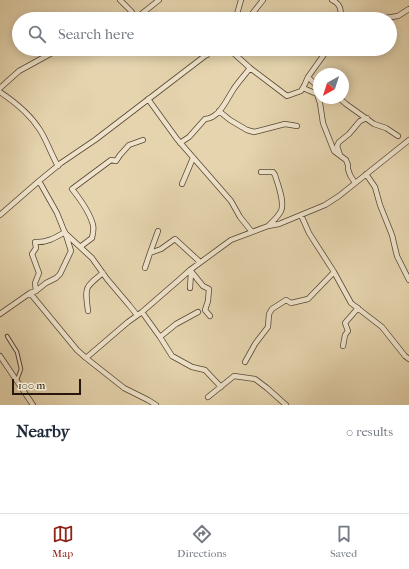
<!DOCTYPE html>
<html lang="en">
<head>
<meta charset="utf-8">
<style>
	:root { --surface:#fff; --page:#f2f2f3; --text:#1f2937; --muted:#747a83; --line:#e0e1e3; --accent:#8f2418 }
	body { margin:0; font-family:"IM FELL French Canon",serif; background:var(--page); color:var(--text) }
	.compass { position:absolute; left:313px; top:68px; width:36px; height:36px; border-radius:50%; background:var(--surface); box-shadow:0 2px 10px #0003; rotate:219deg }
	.scale { position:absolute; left:12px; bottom:10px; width:69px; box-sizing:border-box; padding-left:4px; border:2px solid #27170d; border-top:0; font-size:11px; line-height:14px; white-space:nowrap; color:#27170d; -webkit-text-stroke:3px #eee3ca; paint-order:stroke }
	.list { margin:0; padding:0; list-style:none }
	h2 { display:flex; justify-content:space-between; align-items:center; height:52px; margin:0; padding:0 16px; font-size:17px }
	h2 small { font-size:13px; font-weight:400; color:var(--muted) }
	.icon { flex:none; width:22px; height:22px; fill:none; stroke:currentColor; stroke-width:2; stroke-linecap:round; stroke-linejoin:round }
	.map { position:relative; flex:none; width:409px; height:405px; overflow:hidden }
	.search { position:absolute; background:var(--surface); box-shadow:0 2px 10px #0003; left:12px; right:12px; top:12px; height:44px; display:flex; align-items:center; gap:10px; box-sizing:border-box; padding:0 14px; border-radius:22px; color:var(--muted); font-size:15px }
	.sheet { height:108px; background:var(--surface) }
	nav { display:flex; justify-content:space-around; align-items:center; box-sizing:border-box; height:56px; border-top:1px solid var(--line); background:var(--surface); font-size:11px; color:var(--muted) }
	nav a { display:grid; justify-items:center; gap:2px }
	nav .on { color:var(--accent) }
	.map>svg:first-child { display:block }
</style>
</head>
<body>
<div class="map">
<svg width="409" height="405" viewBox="0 0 409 405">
	<rect width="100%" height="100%" fill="#e5d4ae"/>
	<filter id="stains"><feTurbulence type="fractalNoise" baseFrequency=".005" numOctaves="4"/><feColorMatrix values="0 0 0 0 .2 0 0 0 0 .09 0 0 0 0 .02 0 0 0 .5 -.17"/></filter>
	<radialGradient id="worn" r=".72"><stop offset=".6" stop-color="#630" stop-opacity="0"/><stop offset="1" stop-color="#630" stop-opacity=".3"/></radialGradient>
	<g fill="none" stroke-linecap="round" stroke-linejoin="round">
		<defs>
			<path id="lane" d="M 7,336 L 17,352 L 21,369 L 17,380"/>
			<path id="street" d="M 120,0 L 131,11 L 137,19
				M 332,0 C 341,4 341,10 341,19
				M 135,19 L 159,0
				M 234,19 L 237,14 L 241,0
				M 248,19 L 263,0
				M 379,19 L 398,16 L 409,9
				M 193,49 L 207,55
				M 229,49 L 250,68 L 287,96 L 301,91 L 305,84 L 308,77 L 328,49
				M 308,77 L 319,88
				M 0,88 L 19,71 L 50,54 L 64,49
				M 303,88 L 317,94 L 320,103 L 323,123 L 334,151 L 346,160 L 348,165 L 348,169 L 350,175 L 355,183
				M 0,92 C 15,102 30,114 40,130 C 47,141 51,154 58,166
				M 339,98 L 346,104 L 374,124 L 386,128 L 398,136
				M 148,99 L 177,139 L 231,201 L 240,217 L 252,232
				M 219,111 L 230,120 L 247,130 L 254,132 L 285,124 L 297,126
				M 180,143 L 189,137 L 205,119 C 219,118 226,101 233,90 C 238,82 245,75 250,68
				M 340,155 L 337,146 L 339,142 L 349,134 L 360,121 L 367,118
				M 261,172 L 273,172 L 275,175 C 278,185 285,202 281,211 C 278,217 273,221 268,226
				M 366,174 L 375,187 L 380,205 L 392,235 L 397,256 L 409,280
				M 39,181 L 57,213 L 65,233 L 92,258 L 107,279 L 129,305 L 137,315
				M 182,184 L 193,158
				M 0,215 L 39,181 L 61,163 L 95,140 L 214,49
				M 301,215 L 309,233 L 334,272
				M 80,247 L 92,238 C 93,234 94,229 93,225 C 90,213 80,199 72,189 L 111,160 L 116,161 L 120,155 L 129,145 L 143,140
				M 150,253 L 158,231
				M 145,268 L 150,253 L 161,249 L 175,239 L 200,262
				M 190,270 L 203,286 L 209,289 L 208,301 L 205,310 L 210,316
				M 190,288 L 191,272
				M 36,291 L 35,283 L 39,273 L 32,254 L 36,248 L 35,242 C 46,243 55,238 65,232
				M 30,293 L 77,350 L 86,358
				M 88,311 C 85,287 84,288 103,273
				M 142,312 L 160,337 L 172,356 L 192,367 L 205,370 L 221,387
				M 0,314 L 30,293 L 36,291 L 46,283 L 56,278 L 60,274 L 71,251 L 66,235
				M 160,337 L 176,324 L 198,312
				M 343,346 L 345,335 L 348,331 L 345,323 L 358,308
				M 0,356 L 33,405
				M 245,362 L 255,344 L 268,327 L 269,314 L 272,309 L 286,300 L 291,303 L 308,299 L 334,272 L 351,303 L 382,327 L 405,356 L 409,359
				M 208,397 L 234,376 L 255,379 L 267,388 L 286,405
				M 156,405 L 148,400 L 124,388 L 86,358 L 128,322 L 142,312 L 180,279 L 190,270 L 231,240 L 268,226 L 279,224 L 325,205 L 339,196 L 409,140"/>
		</defs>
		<use href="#lane" stroke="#564635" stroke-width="4.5"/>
		<use href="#street" stroke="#564635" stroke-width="6"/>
		<use href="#lane" stroke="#eee3ca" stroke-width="2.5"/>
		<use href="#street" stroke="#eee3ca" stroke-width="4.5"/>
	</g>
	<rect width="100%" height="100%" filter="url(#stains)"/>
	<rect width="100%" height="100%" fill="url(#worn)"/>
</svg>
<svg class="compass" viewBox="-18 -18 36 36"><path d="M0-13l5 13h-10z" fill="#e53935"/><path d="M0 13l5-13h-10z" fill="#747a83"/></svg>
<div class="scale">100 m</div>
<div class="search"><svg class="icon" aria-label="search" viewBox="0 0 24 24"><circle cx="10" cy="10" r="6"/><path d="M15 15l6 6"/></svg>Search here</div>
</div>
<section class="sheet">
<h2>Nearby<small>0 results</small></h2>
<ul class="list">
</ul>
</section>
<nav>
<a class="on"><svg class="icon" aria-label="map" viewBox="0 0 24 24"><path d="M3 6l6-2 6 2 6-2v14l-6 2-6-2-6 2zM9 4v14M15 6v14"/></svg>Map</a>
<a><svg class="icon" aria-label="directions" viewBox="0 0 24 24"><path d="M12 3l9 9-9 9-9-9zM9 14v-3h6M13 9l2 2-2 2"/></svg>Directions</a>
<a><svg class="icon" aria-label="saved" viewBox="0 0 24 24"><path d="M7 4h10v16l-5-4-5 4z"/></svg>Saved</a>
</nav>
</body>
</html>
